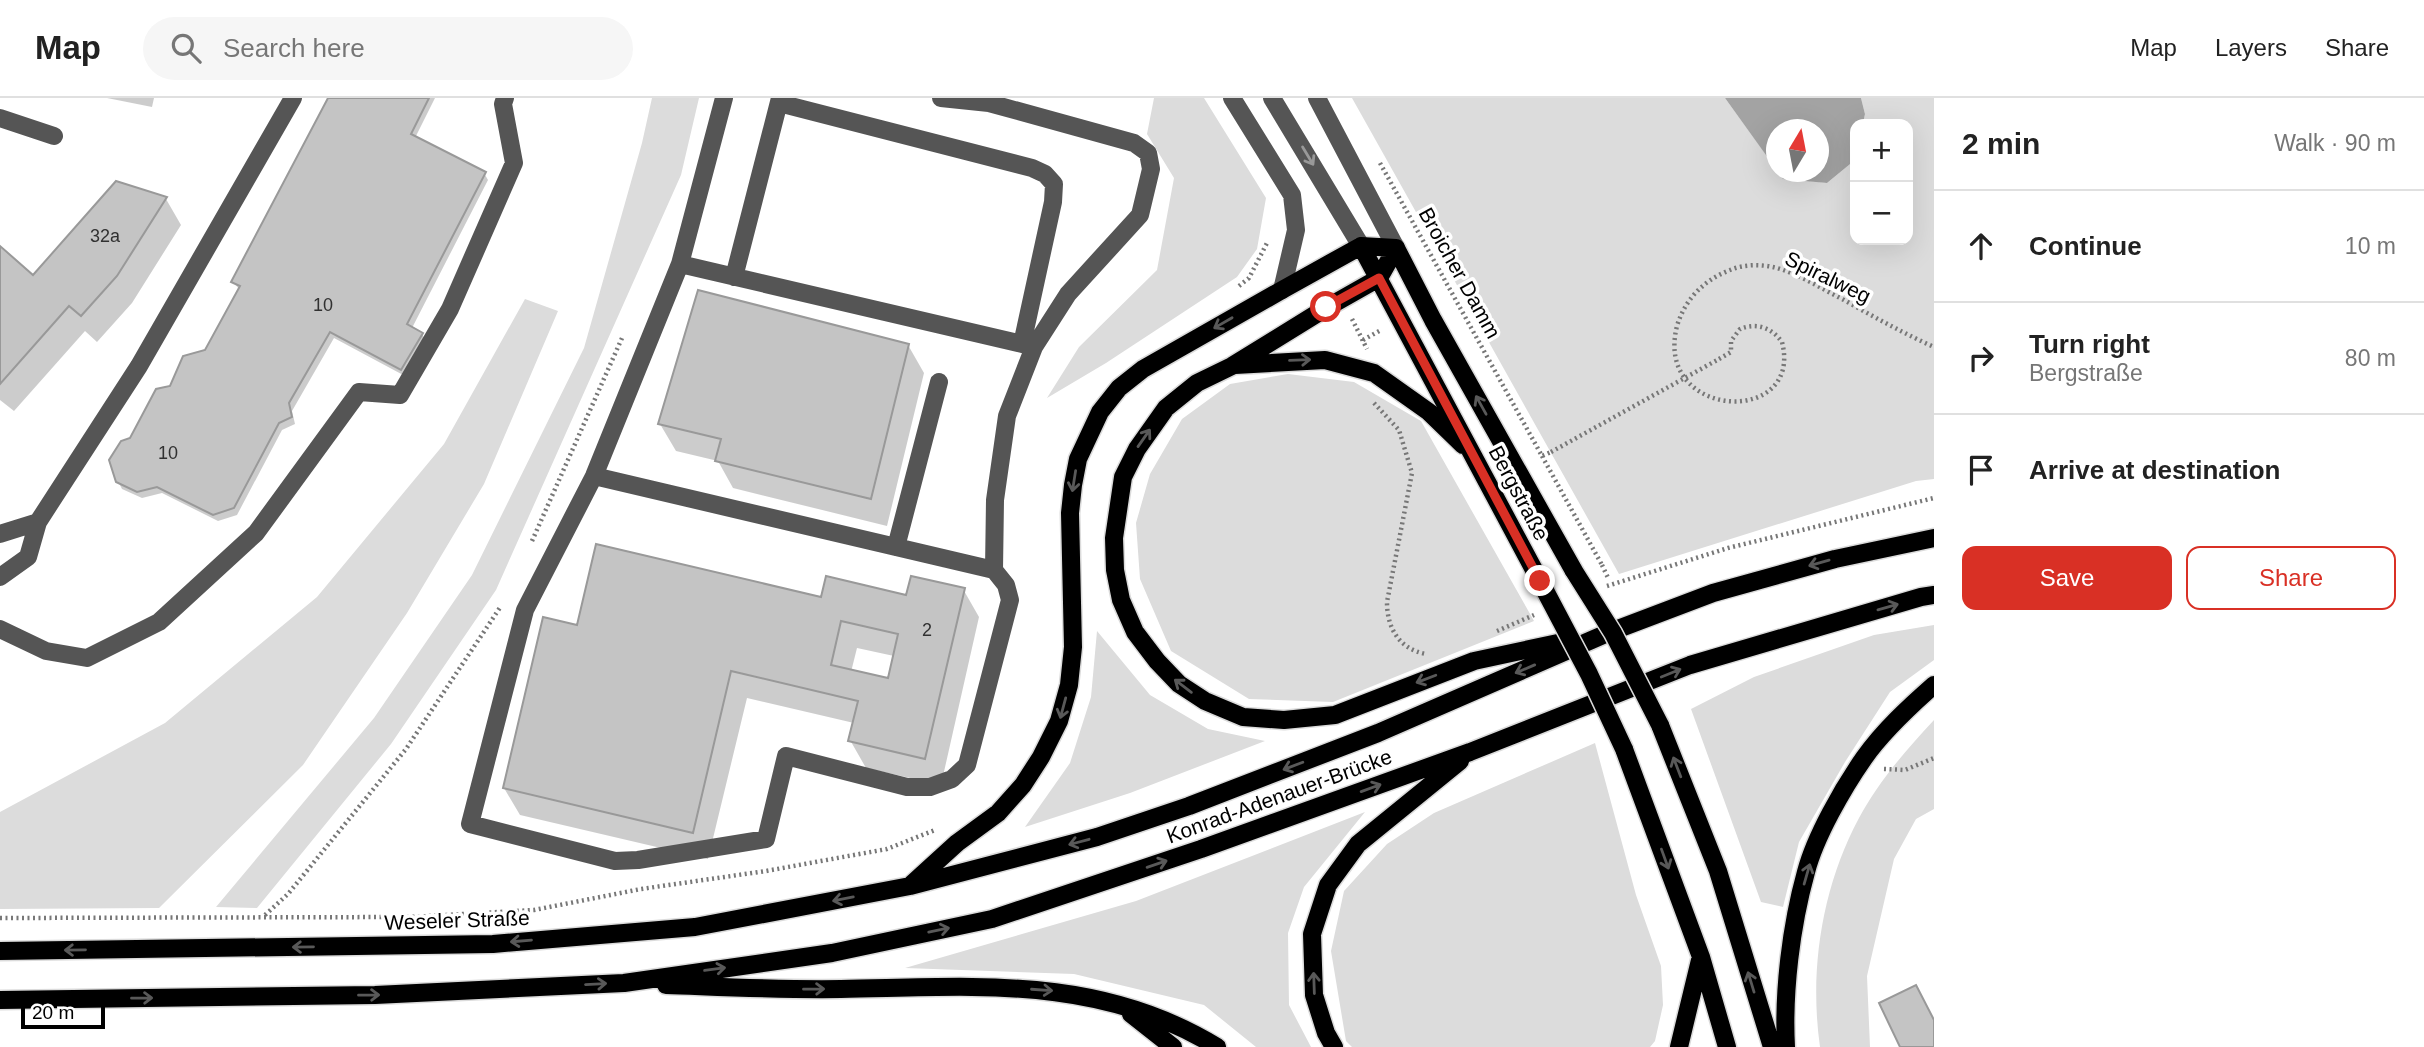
<!DOCTYPE html>
<html lang="en">
<head>
<meta charset="utf-8">
<style>
	:root { --surface:#fff; --page:#f6f6f6; --text:#222; --muted:#767676; --line:#e0e0e0; --accent:#d93025 }
	body { margin:0; font-family:Helvetica,sans-serif; background:var(--page); color:var(--text) }
	.controls { position:absolute; right:21px; top:21px; display:grid; overflow:hidden; border-radius:14px; box-shadow:0 7px 28px #0002 }
	.controls button { width:63px; height:63px; display:grid; place-items:center; padding:0; border:0; border-bottom:2px solid var(--line); background:var(--surface); color:var(--text); font:35px sans-serif }
	.compass { position:absolute; left:1766px; top:21px; width:63px; height:63px; border-radius:50%; background:var(--surface); box-shadow:0 7px 28px #0002; rotate:10deg }
	.scale { position:absolute; left:21px; bottom:18px; width:84px; box-sizing:border-box; padding-left:7px; border:4px solid #000; border-top:0; font-size:19px; line-height:24px; white-space:nowrap; color:#000; -webkit-text-stroke:5px #fff; paint-order:stroke }
	.stop { position:absolute; width:21px; height:21px; margin:-16px; border:5px solid #d93025; border-radius:50%; background:#fff }
	.stop.end { background:#d93025; border-color:#fff; box-shadow:0 2px 7px #0008 }
	.list { margin:0; padding:0; list-style:none }
	h2 { display:flex; justify-content:space-between; align-items:center; height:91px; margin:0; padding:0 28px; font-size:30px }
	h2 small { font-size:23px; font-weight:400; color:var(--muted) }
	.list li { display:grid; grid-template-columns:46px 1fr auto; gap:21px; align-items:center; box-sizing:border-box; height:112px; padding:0 28px; border-top:2px solid var(--line) }
	.list b { display:block; font-size:26px; white-space:nowrap }
	.list p { margin:0; font-size:23px; white-space:nowrap; color:var(--muted) }
	.list em { font-size:23px; font-style:normal; color:var(--muted) }
	.actions { display:flex; gap:14px; padding:21px 28px }
	.actions a { flex:1; padding:16px 0; border:2px solid var(--accent); border-radius:14px; text-align:center; font-size:24px; color:var(--accent) }
	.actions .main { background:var(--accent); color:#fff }
	.icon { flex:none; width:38px; height:38px; fill:none; stroke:currentColor; stroke-width:2; stroke-linecap:round; stroke-linejoin:round }
	.map { position:relative; flex:none; width:1934px; height:949px; overflow:hidden }
	header { display:flex; align-items:center; gap:42px; box-sizing:border-box; height:98px; padding:0 35px; background:var(--surface); border-bottom:2px solid var(--line) }
	header strong { font-size:33px }
	nav { display:flex; gap:38px; margin-inline-start:auto; font-size:24px }
	.search { width:490px; height:63px; background:var(--page); display:flex; align-items:center; gap:18px; box-sizing:border-box; padding:0 24px; border-radius:38px; color:var(--muted); font-size:26px }
	main { display:flex }
	aside { flex:1; background:var(--surface) }
	.map>svg:first-child { display:block }
</style>
</head>
<body>
<header>
<strong>Map</strong>
<div class="search"><svg class="icon" aria-label="search" viewBox="0 0 24 24"><circle cx="10" cy="10" r="6"/><path d="M15 15l6 6"/></svg>Search here</div>
<nav><a>Map</a><a>Layers</a><a>Share</a></nav>
</header>
<main>
<div class="map">
<svg width="1934" height="949" viewBox="0 0 1934 949">
	<rect width="100%" height="100%" fill="#fff"/>
	<path fill="#dcdcdc" d="M 652,0 L 699,0 L 681,77 L 496,492 L 391,646 L 257,810 L 216,809 L 374,620 L 472,477 L 584,250 L 642,45 Z
		M 1154,0 L 1204,0 L 1266,100 L 1257,151 L 1237,179 L 1106,265 L 1047,300 L 1079,249 L 1157,172 L 1174,80 L 1147,36 Z
		M 1352,0 L 1725,0 L 1783,80 L 1827,85 L 1855,62 L 1855,142 L 1908,142 L 1908,26 L 1863,26 L 1865,16 L 1861,0 L 1934,0 L 1934,381 L 1916,383 L 1619,476 Z
		M 525,201 L 558,213 L 484,386 L 407,515 L 303,667 L 159,810 L 0,811 L 0,714 L 165,625 L 317,499 L 444,346 Z
		M 1288,276 L 1354,284 L 1421,323 L 1534,523 L 1333,604 L 1249,601 L 1171,553 L 1140,481 L 1136,425 L 1150,376 L 1182,321 L 1230,286 Z
		M 1934,527 L 1934,562 L 1890,594 L 1845,664 L 1799,744 L 1783,809 L 1761,804 L 1691,611 L 1754,579 L 1874,537 Z
		M 1097,533 L 1150,597 L 1208,631 L 1265,643 L 1130,695 L 1025,729 L 1070,665 L 1091,599 Z
		M 1934,622 L 1934,711 L 1916,721 L 1894,761 L 1867,878 L 1870,949 L 1820,949 C 1809,872 1822,789 1859,720 C 1879,683 1906,652 1934,622 Z
		M 1595,645 L 1636,797 L 1661,868 L 1663,907 L 1655,943 L 1650,949 L 1352,949 L 1346,943 L 1331,853 L 1344,793 L 1387,746 L 1434,715 Z
		M 1365,714 L 1304,789 L 1288,835 L 1289,907 L 1311,949 L 1256,949 L 1204,907 L 1074,876 L 905,870 L 1136,803 Z"/>
	<path fill="#a3a3a3" d="M 1725,0 L 1861,0 L 1865,16 L 1863,26 L 1855,26 L 1855,62 L 1827,85 L 1783,81 L 1778,74 L 1818,74 L 1818,32 L 1776,32 L 1776,71 Z"/>
	<path fill="#0003" fill-rule="evenodd" d="M 107,0 L 154,0 L 152,9 Z
		M 330,0 L 435,0 L 415,40 L 484,75 L 488,82 L 412,230 L 422,236 L 426,243 L 405,278 L 334,240 L 292,313 L 295,326 L 282,332 L 237,417 L 218,423 L 162,395 L 142,400 L 122,391 L 118,383 L 131,342 L 171,290 L 206,253 L 240,192 L 233,184 Z
		M 117,85 L 166,101 L 181,127 L 132,205 L 97,244 L 85,233 L 14,313 L 0,302 L 0,150 L 33,180 Z
		M 908,247 L 924,275 L 887,428 L 733,390 L 718,363 L 676,353 L 660,326 Z
		M 963,491 L 979,519 L 941,687 L 866,670 L 850,642 L 854,625 L 747,600 L 708,761 L 520,717 L 504,690 L 578,529 L 823,501 L 908,500 ZM 857,550 L 894,558 L 889,582 L 851,574 Z"/>
	<path fill="#c4c4c4" stroke="#999" stroke-width="2" fill-rule="evenodd" d="M 328,0 L 429,0 L 411,36 L 486,74 L 407,226 L 423,235 L 401,272 L 330,234 L 289,305 L 292,319 L 279,325 L 234,410 L 213,417 L 157,389 L 137,394 L 116,384 L 109,362 L 121,343 L 130,340 L 156,291 L 170,288 L 183,258 L 205,252 L 240,188 L 231,184 Z
		M 116,83 L 167,99 L 117,178 L 81,218 L 69,208 L 0,286 L 0,148 L 33,177 Z
		M 698,192 L 909,246 L 871,401 L 715,363 L 721,341 L 658,326 Z
		M 596,446 L 821,499 L 826,478 L 906,497 L 911,478 L 965,490 L 925,661 L 848,643 L 858,603 L 731,573 L 693,735 L 503,690 L 543,519 L 577,527 ZM 841,523 L 898,536 L 888,580 L 831,567 Z
		M 1916,887 L 1934,922 L 1934,949 L 1900,949 L 1879,905 Z"/>
	<g fill="none" stroke-linecap="round" stroke-linejoin="round">
		<defs>
			<path id="major" d="M 1361,148 L 1540,483
				M 1396,150 L 1379,180 L 1326,210 L 1232,268 L 1197,285 L 1166,310 L 1137,351 L 1123,379 L 1114,440 L 1115,472 L 1121,502 L 1135,534 L 1157,563 L 1179,586 L 1205,603 L 1243,619 L 1284,622 L 1335,617 L 1474,563 L 1572,542
				M 1396,150 L 1433,222 L 1574,473
				M 1235,267 L 1325,262 L 1374,275 L 1429,314 L 1463,347
				M 1660,627 L 1718,773 L 1772,949
				M 1624,651 L 1701,859 L 1727,949
				M 912,786 L 957,745 L 998,715 L 1023,687 L 1041,659 L 1059,623 L 1069,587 L 1073,549 L 1070,415 L 1073,387 L 1078,361 L 1100,314 L 1119,290 L 1143,271 L 1282,192 L 1361,148 L 1396,150
				M 0,853 L 493,846 L 695,829 L 910,788 L 1097,739 L 1189,708 L 1378,635 L 1610,534 L 1713,495 L 1835,461 L 1934,440
				M 666,887 C 724,889 782,892 841,891 C 973,889 1098,876 1217,949
				M 0,902 L 375,897 L 624,885 L 832,855 L 992,821 L 1201,751 L 1470,654 L 1690,567 L 1921,499 L 1934,497
				M 1131,916 L 1173,949
				M 1334,949 L 1326,935 L 1314,897 L 1312,836 L 1328,787 L 1358,746 L 1460,663
				M 1679,949 L 1700,862
				M 1786,949 C 1783,894 1791,828 1806,774 C 1815,739 1843,690 1864,660 C 1883,633 1909,609 1934,587"/>
		</defs>
		<use href="#major" stroke="#dbdbdb" stroke-width="21"/>
		<path stroke="#777" stroke-width="4.5" stroke-dasharray="2 3.5" stroke-linecap="butt" d="M 1380,65 L 1542,358 L 1551,354
			M 1239,188 L 1249,180 L 1268,143
			M 1352,221 L 1367,251
			M 1363,242 L 1381,232
			M 1719,261 L 1731,254 L 1731,243 L 1740,231 C 1757,224 1772,230 1782,244 C 1804,329 1653,322 1677,228 C 1685,201 1704,182 1730,172 C 1744,166 1762,166 1777,170 C 1801,177 1822,191 1844,202 C 1874,219 1903,235 1934,249
			M 1374,305 L 1399,332 L 1412,375 L 1387,504 C 1387,530 1399,551 1426,556
			M 1542,358 L 1602,467
			M 532,443 L 622,240
			M 1607,488 L 1728,450 L 1934,400
			M 1497,533 L 1534,517
			M 1884,671 L 1905,672 L 1934,660
			M 265,817 L 288,796 L 406,651 L 501,508
			M 0,820 L 410,819 L 534,812 L 641,791 L 766,773 L 887,751 L 935,732"/>
		<path stroke="#555" stroke-width="18" d="M 724,0 L 680,166 L 594,378 L 525,512 L 470,726 L 615,763 L 638,762 L 766,741 L 786,658 L 907,689 L 930,689 L 952,681 L 967,667 L 1010,502 L 1006,487 L 994,472 L 995,402 L 1007,318 L 1034,249 L 1068,196 L 1140,117 L 1151,71 L 1148,55 L 1134,45 L 989,5 L 941,0
			M 1232,0 L 1292,97 L 1296,132 L 1282,192
			M 1272,0 L 1361,148
			M 1317,0 L 1396,150
			M 779,5 L 1032,70 L 1045,76 L 1054,86 L 1053,104 L 1022,246
			M 0,20 L 54,38
			M 680,166 L 1031,248
			M 734,179 L 780,0
			M 594,378 L 994,472
			M 0,436 L 38,424
			M 896,449 L 939,284
			M 0,479 L 28,459 L 38,424 L 139,268 L 293,0
			M 0,531 L 46,553 L 87,560 L 159,524 L 256,435 L 359,294 L 400,297 L 450,211 L 514,65 L 503,6 L 505,0"/>
		<use href="#major" stroke="#000" stroke-width="18"/>
		<defs>
			<path id="major-bridge" d="M 1574,473 L 1613,535 L 1660,627
				M 1540,483 L 1589,576 L 1624,651"/>
		</defs>
		<use href="#major-bridge" stroke="#dbdbdb" stroke-width="21" stroke-linecap="butt"/>
		<path stroke="#777" stroke-width="4.5" stroke-dasharray="2 3.5" stroke-linecap="butt" d="M 1551,354 L 1719,261
			M 1602,467 L 1609,482"/>
		<use href="#major-bridge" stroke="#000" stroke-width="18"/>
	</g>
	<defs><path id="oneway-shaft" d="M-6 0H5M1.5-3L5.5 0L1.5 3" fill="none" stroke-width="1.6" stroke-linecap="round" stroke-linejoin="round" transform="scale(1.75)"/></defs>
	<use stroke="#999" href="#oneway-shaft" transform="translate(1308 58) rotate(59)"/>
	<g stroke="#595959">
		<use href="#oneway-shaft" transform="translate(1223 225) rotate(150)"/>
		<use href="#oneway-shaft" transform="translate(1300 262) rotate(-2)"/>
		<use href="#oneway-shaft" transform="translate(1481 307) rotate(-119)"/>
		<use href="#oneway-shaft" transform="translate(1144 340) rotate(-55)"/>
		<use href="#oneway-shaft" transform="translate(1074 383) rotate(99)"/>
		<use href="#oneway-shaft" transform="translate(1819 465) rotate(164)"/>
		<use href="#oneway-shaft" transform="translate(1888 509) rotate(-16)"/>
		<use href="#oneway-shaft" transform="translate(1525 571) rotate(157)"/>
		<use href="#oneway-shaft" transform="translate(1671 575) rotate(-22)"/>
		<use href="#oneway-shaft" transform="translate(1426 581) rotate(159)"/>
		<use href="#oneway-shaft" transform="translate(1183 588) rotate(-143)"/>
		<use href="#oneway-shaft" transform="translate(1063 610) rotate(105)"/>
		<use href="#oneway-shaft" transform="translate(1293 668) rotate(159)"/>
		<use href="#oneway-shaft" transform="translate(1677 669) rotate(-111)"/>
		<use href="#oneway-shaft" transform="translate(1371 690) rotate(-20)"/>
		<use href="#oneway-shaft" transform="translate(1079 744) rotate(165)"/>
		<use href="#oneway-shaft" transform="translate(1665 761) rotate(70)"/>
		<use href="#oneway-shaft" transform="translate(1157 766) rotate(-19)"/>
		<use href="#oneway-shaft" transform="translate(1807 776) rotate(-74)"/>
		<use href="#oneway-shaft" transform="translate(843 801) rotate(169)"/>
		<use href="#oneway-shaft" transform="translate(939 832) rotate(-12)"/>
		<use href="#oneway-shaft" transform="translate(521 843) rotate(175)"/>
		<use href="#oneway-shaft" transform="translate(303 849) rotate(179)"/>
		<use href="#oneway-shaft" transform="translate(75 852) rotate(179)"/>
		<use href="#oneway-shaft" transform="translate(715 871) rotate(-8)"/>
		<use href="#oneway-shaft" transform="translate(1751 884) rotate(-107)"/>
		<use href="#oneway-shaft" transform="translate(1314 885) rotate(-92)"/>
		<use href="#oneway-shaft" transform="translate(596 886) rotate(-3)"/>
		<use href="#oneway-shaft" transform="translate(814 891) rotate(-1)"/>
		<use href="#oneway-shaft" transform="translate(1042 892) rotate(4)"/>
		<use href="#oneway-shaft" transform="translate(369 897) rotate(-1)"/>
		<use href="#oneway-shaft" transform="translate(142 900) rotate(-1)"/>
	</g>
	<g fill="none" stroke-linecap="round" stroke-linejoin="round">
		<path stroke="#d93025" stroke-width="9" d="M 1326,209 L 1379,180 L 1540,483"/>
	</g>
	<g text-anchor="middle" dominant-baseline="central" stroke-width="7" stroke-linejoin="round" paint-order="stroke">
		<g font-size="18" fill="#313131">
			<text x="105" y="138">32a</text>
			<text x="323" y="207">10</text>
			<text x="168" y="355">10</text>
			<text x="927" y="532">2</text>
		</g>
		<g font-size="21" fill="#000" stroke="#fff">
			<text transform="translate(1460 175) rotate(61)">Broicher Damm</text>
			<text transform="translate(1828 179) rotate(26)">Spiralweg</text>
			<text transform="translate(1519 395) rotate(62)">Bergstraße</text>
			<text transform="translate(1279 698) rotate(-20)">Konrad-Adenauer-Brücke</text>
			<text transform="translate(457 822) rotate(-2)">Weseler Straße</text>
		</g>
	</g>
</svg>
<div class="controls">
<button>+</button>
<button>−</button>
</div>
<svg class="compass" viewBox="-18 -18 36 36"><path d="M0-13l5 13h-10z" fill="#e53935"/><path d="M0 13l5-13h-10z" fill="#767676"/></svg>
<div class="scale">20 m</div>
<div class="stop" style="left:1326px;top:209px"></div>
<div class="stop end" style="left:1540px;top:483px"></div>
</div>
<aside>
<h2>2 min<small>Walk · 90 m</small></h2>
<ul class="list">
<li><svg class="icon" aria-label="ahead" viewBox="0 0 24 24"><path d="M12 20V5M6 11l6-6 6 6"/></svg><div><b>Continue</b></div><em>10 m</em></li>
<li><svg class="icon" aria-label="right" viewBox="0 0 24 24"><path d="M7 20v-9h11M14 6l5 5-5 5"/></svg><div><b>Turn right</b><p>Bergstraße</p></div><em>80 m</em></li>
<li><svg class="icon" aria-label="arrive" viewBox="0 0 24 24"><path d="M6 21V4h12l-3 4 3 4H6"/></svg><div><b>Arrive at destination</b></div></li>
</ul>
<div class="actions"><a class="main">Save</a><a>Share</a></div>
</aside>
</main>
</body>
</html>
